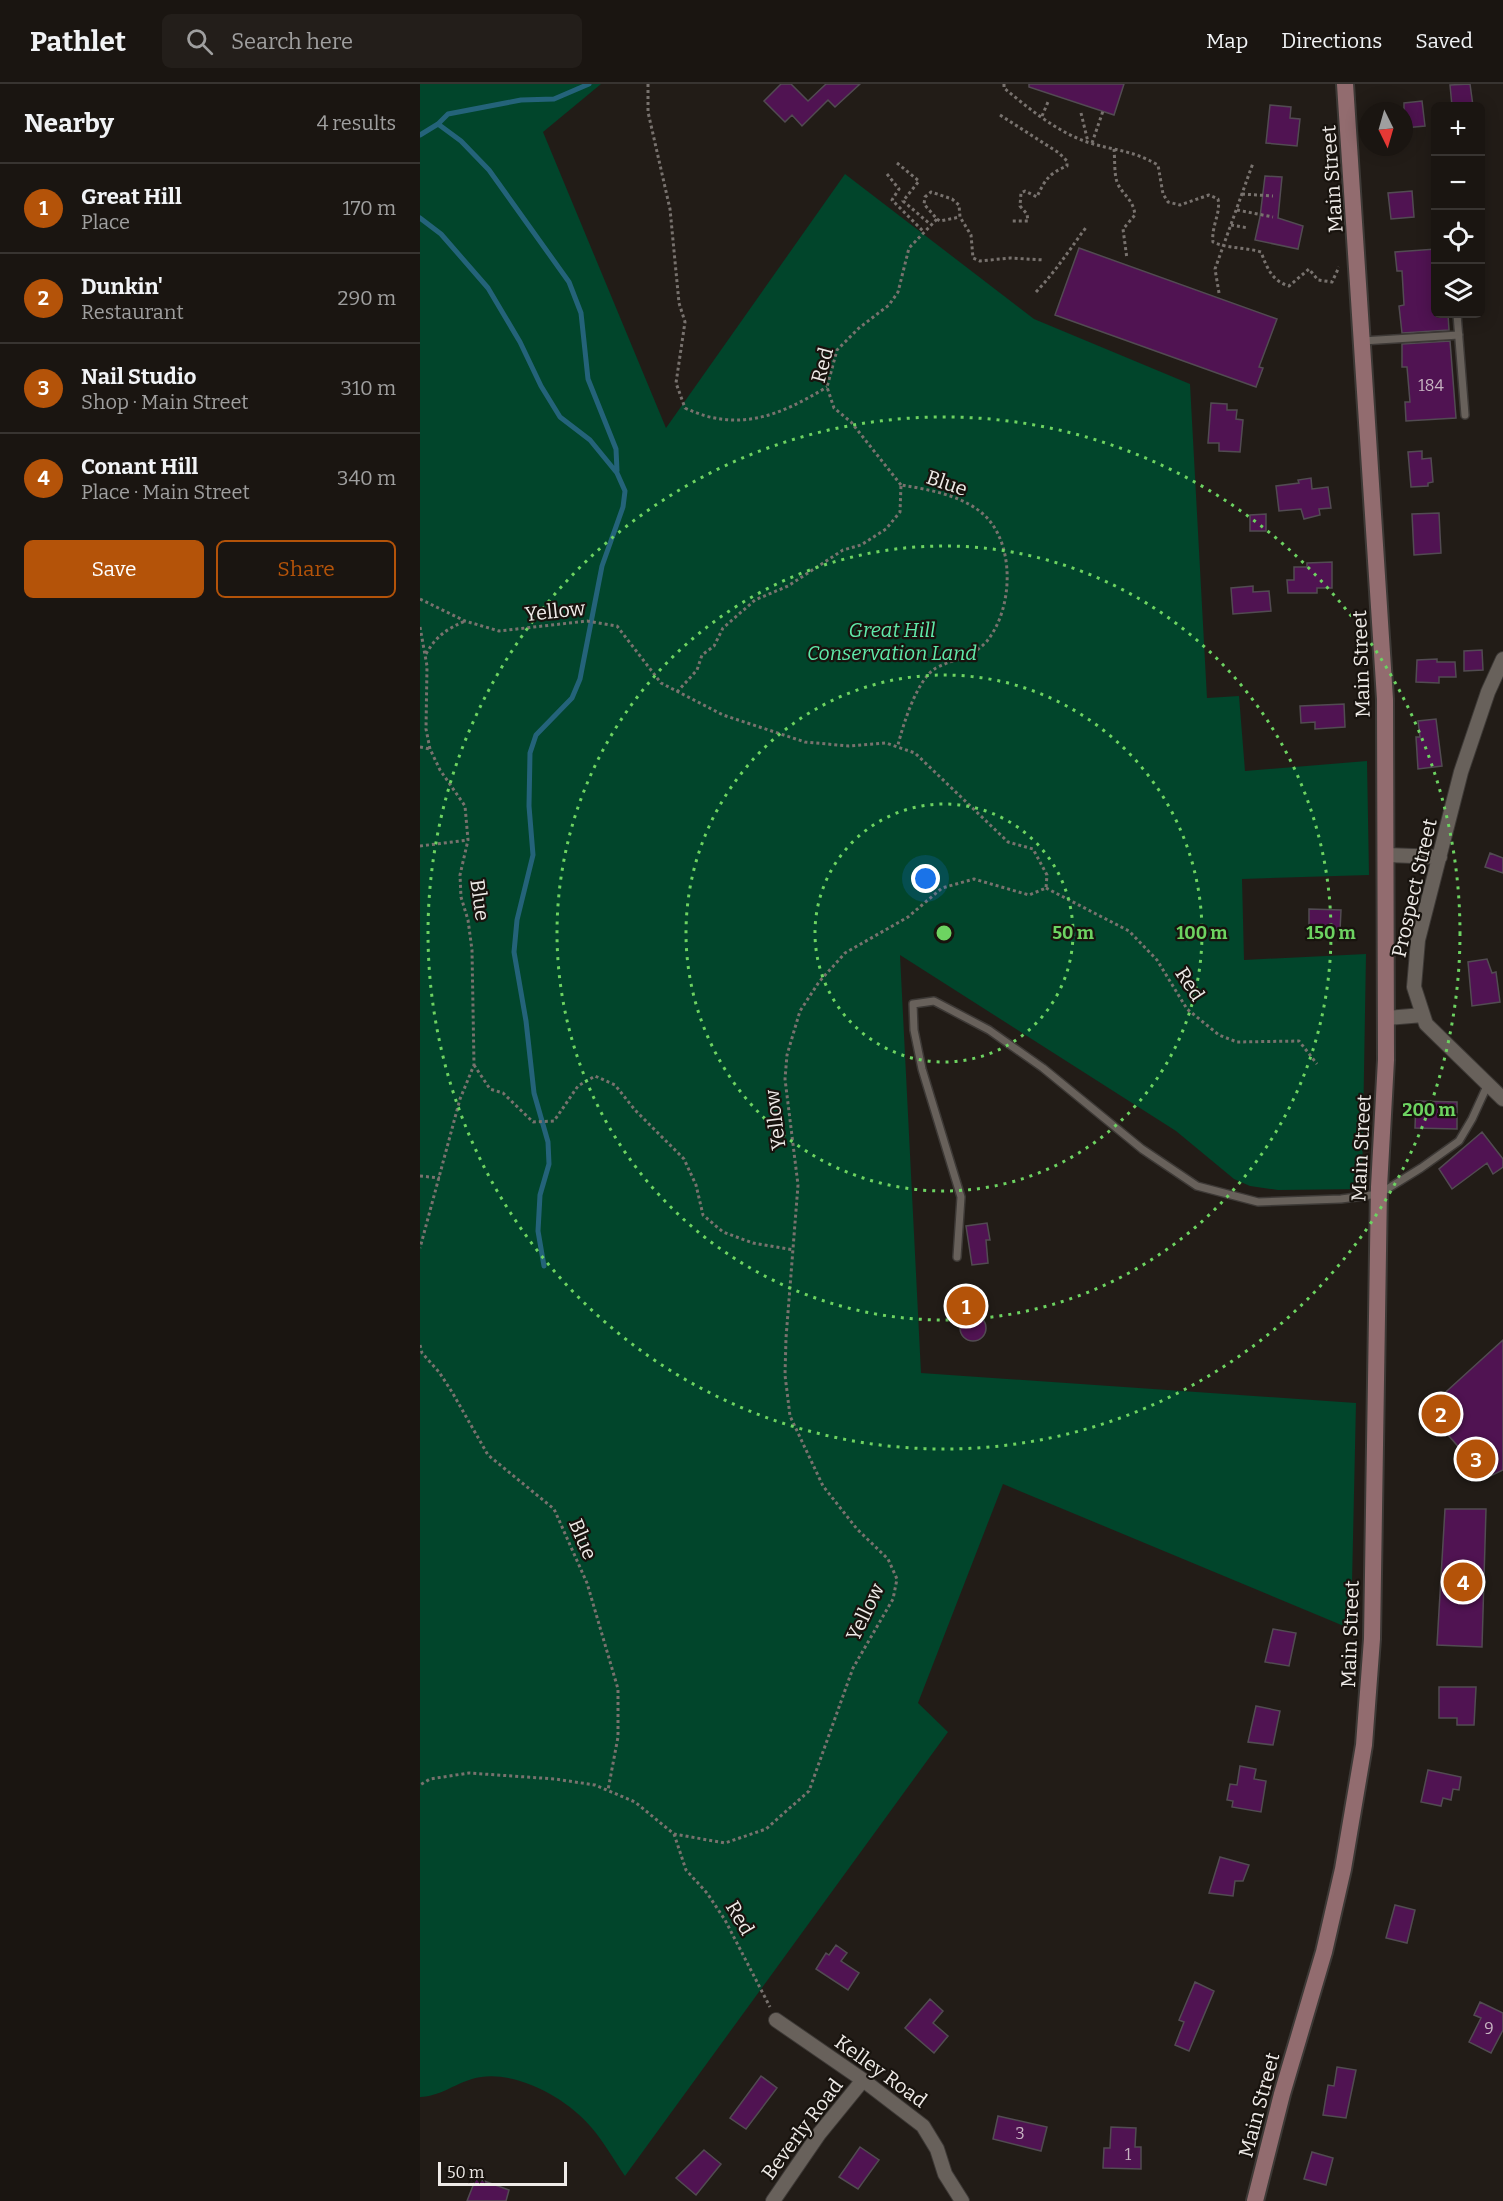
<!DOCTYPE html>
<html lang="en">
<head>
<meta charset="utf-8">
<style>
	:root { --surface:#1a1511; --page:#231e1a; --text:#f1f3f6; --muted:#9f9f9f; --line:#383431; --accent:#b45309 }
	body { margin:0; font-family:Bitter,serif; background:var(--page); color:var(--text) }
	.controls { position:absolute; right:18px; top:18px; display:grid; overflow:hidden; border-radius:9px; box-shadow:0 3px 15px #0003 }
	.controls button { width:54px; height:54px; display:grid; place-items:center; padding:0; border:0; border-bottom:2px solid var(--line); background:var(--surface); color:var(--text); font:30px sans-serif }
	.compass { position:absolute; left:939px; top:18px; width:54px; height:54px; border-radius:50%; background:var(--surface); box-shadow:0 3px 15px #0003; rotate:175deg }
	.scale { position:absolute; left:18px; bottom:15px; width:129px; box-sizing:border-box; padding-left:6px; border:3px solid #efebe8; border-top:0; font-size:16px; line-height:21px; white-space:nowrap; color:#efebe8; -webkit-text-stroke:4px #18130e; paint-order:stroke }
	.you { position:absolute; left:506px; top:795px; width:21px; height:21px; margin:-15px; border:4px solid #fff; border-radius:50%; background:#1a73e8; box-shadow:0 0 0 9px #1a73e833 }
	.badge { display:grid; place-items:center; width:39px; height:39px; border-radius:50%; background:var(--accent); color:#fff; font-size:20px; font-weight:700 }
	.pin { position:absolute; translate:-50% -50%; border:3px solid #fff; box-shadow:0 2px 6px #0006 }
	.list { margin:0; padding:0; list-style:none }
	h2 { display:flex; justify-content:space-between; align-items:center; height:78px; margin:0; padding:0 24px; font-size:26px }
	h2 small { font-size:20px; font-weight:400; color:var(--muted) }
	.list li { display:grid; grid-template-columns:39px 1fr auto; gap:18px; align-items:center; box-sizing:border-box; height:90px; padding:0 24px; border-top:2px solid var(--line) }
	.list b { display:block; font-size:22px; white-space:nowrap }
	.list p { margin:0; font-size:20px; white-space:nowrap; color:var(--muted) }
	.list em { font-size:20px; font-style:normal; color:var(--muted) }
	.actions { display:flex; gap:12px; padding:18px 24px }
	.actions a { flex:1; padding:14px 0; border:2px solid var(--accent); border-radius:9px; text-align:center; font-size:21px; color:var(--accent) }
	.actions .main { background:var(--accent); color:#fff }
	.icon { flex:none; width:33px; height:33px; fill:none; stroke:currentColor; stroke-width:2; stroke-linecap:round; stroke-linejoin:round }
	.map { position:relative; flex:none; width:1083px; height:2117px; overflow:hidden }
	header { display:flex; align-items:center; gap:36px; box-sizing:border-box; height:84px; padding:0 30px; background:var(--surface); border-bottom:2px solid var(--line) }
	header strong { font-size:28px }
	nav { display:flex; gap:33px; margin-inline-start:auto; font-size:21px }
	.search { width:420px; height:54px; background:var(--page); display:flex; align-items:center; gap:15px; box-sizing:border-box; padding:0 21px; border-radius:9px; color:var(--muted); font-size:22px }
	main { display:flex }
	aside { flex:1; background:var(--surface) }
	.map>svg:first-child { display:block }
</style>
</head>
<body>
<header>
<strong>Pathlet</strong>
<div class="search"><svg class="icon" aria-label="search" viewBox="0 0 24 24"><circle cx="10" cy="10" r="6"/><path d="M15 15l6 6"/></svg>Search here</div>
<nav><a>Map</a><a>Directions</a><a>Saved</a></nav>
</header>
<main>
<aside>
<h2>Nearby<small>4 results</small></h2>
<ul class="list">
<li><span class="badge">1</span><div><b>Great Hill</b><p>Place</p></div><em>170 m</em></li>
<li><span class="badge">2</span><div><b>Dunkin'</b><p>Restaurant</p></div><em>290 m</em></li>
<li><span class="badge">3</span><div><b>Nail Studio</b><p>Shop · Main Street</p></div><em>310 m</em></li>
<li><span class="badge">4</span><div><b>Conant Hill</b><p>Place · Main Street</p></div><em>340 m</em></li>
</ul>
<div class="actions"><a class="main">Save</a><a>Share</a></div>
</aside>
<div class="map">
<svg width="1083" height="2117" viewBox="0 0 1083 2117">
	<rect width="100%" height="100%" fill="#221c17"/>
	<path fill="#01452b" d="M 0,0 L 181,0 L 123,48 L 246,344 L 425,90 L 614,235 L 770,300 L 787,614 L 819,612 L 825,687 L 947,677 L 949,791 L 822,795 L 824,876 L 946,870 L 942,1105 L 858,1106 L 830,1102 L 814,1095 L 756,1047 L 480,871 L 501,1289 L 936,1319 L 931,1545 L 583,1400 L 498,1619 L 528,1648 L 205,2092 C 194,2076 184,2058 171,2043 C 146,2013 91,1983 52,1995 C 32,2001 21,2012 0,2013 Z"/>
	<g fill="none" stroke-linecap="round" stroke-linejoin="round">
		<path stroke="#24637a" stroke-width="5" d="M 18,40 L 41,57 L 69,86 L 149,198 L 161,229 L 168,295 L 196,365 L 197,387
			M 0,51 L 18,40 L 28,30 L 101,16 L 134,15 L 169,0
			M 0,134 L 21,150 L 68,204 L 100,258 L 121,302 L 140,333 L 170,356 L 197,389 L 205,407 L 203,423 L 182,482 L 160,595 L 152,614 L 116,651 L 110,669 L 109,722 L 113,771 L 97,836 L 94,868 L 106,937 L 114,1009 L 128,1058 L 129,1080 L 120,1111 L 118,1147 L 124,1182"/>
	</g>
	<path fill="#501352" stroke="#524b52" stroke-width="1.5" d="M 361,0 L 371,0 L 388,17 L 406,0 L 440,0 L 415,23 L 408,16 L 382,42 L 372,31 L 365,38 L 344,17 Z
		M 609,0 L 704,0 L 694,31 L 609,3 Z
		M 1050,0 L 1053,22 L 1032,22 L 1030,1 Z
		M 1002,17 L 1005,42 L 984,44 L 984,19 Z
		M 850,21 L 871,23 L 870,34 L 880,35 L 877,62 L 846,59 Z
		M 845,92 L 862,93 L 858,134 L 883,142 L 878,165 L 835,156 L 840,133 Z
		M 992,107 L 994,133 L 971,135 L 968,109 Z
		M 659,164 L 857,235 L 839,283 L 843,284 L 836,303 L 635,231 Z
		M 1016,165 L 1016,230 L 1028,230 L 1029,246 L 982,249 L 979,222 L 984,221 L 982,187 L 977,187 L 975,168 Z
		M 1030,257 L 1036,334 L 986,337 L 985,318 L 990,318 L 987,283 L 982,283 L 982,260 Z
		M 791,319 L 807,320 L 807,326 L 817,326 L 816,335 L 823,336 L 820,368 L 799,367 L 799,359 L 788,359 Z
		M 1002,367 L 1002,375 L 1011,374 L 1013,398 L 1008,399 L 1008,402 L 991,403 L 988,368 Z
		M 891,394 L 892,405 L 908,403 L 911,424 L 899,425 L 900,431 L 884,435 L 881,425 L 859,427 L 856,402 L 879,399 L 878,396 Z
		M 1019,429 L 1021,469 L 994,471 L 992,430 Z
		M 846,430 L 846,447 L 830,447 L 830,431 Z
		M 912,478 L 912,504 L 897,504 L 897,509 L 868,509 L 867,496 L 874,496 L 874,483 L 887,483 L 887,479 Z
		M 833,502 L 833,508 L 849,507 L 851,527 L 813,530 L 811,504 Z
		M 1062,566 L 1063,586 L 1044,587 L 1044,567 Z
		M 1017,575 L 1017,578 L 1035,578 L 1036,593 L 1019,593 L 1019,599 L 996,598 L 997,576 Z
		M 924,620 L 925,643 L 895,645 L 895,638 L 881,639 L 880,622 Z
		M 1016,635 L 1022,682 L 998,685 L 996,653 L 1000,653 L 998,637 Z
		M 1070,769 L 1083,774 L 1083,789 L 1065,783 Z
		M 889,825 L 921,826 L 920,847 L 889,847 Z
		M 1067,875 L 1072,889 L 1076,888 L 1080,918 L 1052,922 L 1048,878 Z
		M 996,1017 L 1037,1018 L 1037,1045 L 995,1044 Z
		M 1062,1048 L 1083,1075 L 1083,1083 L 1073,1090 L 1067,1079 L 1032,1105 L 1019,1085 Z
		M 567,1139 L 570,1156 L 566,1156 L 568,1179 L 552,1181 L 546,1142 Z
		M540 1244a13 13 0 1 1 26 0a13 13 0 1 1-26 0Z
		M 1083,1256 L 1083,1386 L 1066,1394 L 1006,1326 Z
		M 1025,1425 L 1066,1425 L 1062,1563 L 1017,1561 Z
		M 853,1545 L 876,1549 L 869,1582 L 845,1578 Z
		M 1019,1603 L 1056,1603 L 1054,1641 L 1037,1641 L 1037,1634 L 1019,1634 Z
		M 836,1622 L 860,1627 L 853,1661 L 828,1658 Z
		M 820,1682 L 836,1685 L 834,1695 L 846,1697 L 841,1728 L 812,1723 L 813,1717 L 807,1716 L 810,1700 L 817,1701 Z
		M 1008,1686 L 1041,1693 L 1039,1706 L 1033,1705 L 1031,1716 L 1023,1714 L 1021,1722 L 1001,1718 Z
		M 800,1773 L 829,1781 L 823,1797 L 815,1797 L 813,1812 L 789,1809 Z
		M 975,1821 L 995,1826 L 987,1859 L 966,1854 Z
		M 416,1861 L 427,1869 L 421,1877 L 439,1889 L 428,1906 L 396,1885 L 406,1869 L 409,1871 Z
		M 775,1898 L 794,1907 L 769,1967 L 755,1961 L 764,1938 L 759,1936 Z
		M 510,1915 L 523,1927 L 513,1939 L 528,1952 L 514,1969 L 485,1944 Z
		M 1060,1918 L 1083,1929 L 1083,1946 L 1071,1969 L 1049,1958 L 1061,1934 L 1054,1931 Z
		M 917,1983 L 936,1986 L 926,2034 L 903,2031 L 908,2001 L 914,2002 Z
		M 341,1992 L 357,2004 L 326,2045 L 310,2034 Z
		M 578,2032 L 627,2043 L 621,2067 L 573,2055 Z
		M 691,2043 L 716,2044 L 715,2063 L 721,2063 L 721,2085 L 683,2084 L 684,2064 L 690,2064 Z
		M 440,2063 L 459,2076 L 438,2105 L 419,2093 Z
		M 284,2066 L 301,2080 L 276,2111 L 256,2094 Z
		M 892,2068 L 913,2074 L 906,2101 L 884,2095 Z
		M 56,2094 L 89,2106 L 86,2117 L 47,2117 Z"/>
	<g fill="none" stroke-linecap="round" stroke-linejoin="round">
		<defs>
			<path id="service" d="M 1037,230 L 1045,331
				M 942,257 L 1039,251
				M 537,1173 L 541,1113 L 502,985 L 494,946 L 493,920 L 514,917 L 569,946 L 623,984 L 722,1065 L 777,1102 L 838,1118 L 921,1115 L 959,1110 L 1001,1084 L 1039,1057 L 1052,1035 L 1068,1000"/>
			<path id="minor" d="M 1083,575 L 1068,608 L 1041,688 L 998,856 L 994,903 L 1006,940 L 1083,1015
				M 967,771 L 1020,773
				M 967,934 L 1003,931
				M 356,1936 L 443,1996 L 503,2042 L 517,2065 L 525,2090 L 542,2117
				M 353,2117 L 399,2050 L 443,1996"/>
			<path id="secondary" d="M 835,2117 L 862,2010 L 904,1868 L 923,1785 L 944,1661 L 952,1555 L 959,1103 L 966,976 L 965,615 L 925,0"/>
		</defs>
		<use href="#service" stroke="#3d3936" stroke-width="10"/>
		<use href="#minor" stroke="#3d3936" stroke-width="16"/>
		<use href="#secondary" stroke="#3d3936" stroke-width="20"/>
		<path stroke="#78726e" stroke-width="3" stroke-dasharray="3 3" stroke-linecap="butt" d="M 228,0 L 228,28 L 250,125 L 259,219 L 265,238 L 256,299 L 265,324 C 318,349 359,332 407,303
			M 584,0 L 584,4 C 607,23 637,48 667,58 C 694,67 710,65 738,81 L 743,110 L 748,118 L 760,121 L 789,111 L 798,115 C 801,129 791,143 793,158 C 808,165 825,163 841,168 C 847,184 852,197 869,202 L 889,185 L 898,196 L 912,198 L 919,183
			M 661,29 L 668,58
			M 580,31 L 639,69 L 647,77 L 647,82 C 630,89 625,95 617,113 L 605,107 L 601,109 L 600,122 L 607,130 L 608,137 L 591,137
			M 622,32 L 628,18
			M 672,59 L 683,27
			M 694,65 C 695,75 694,89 697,98 C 702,111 713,114 715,131 L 703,145 L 707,175
			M 477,79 L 499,97 L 483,117 L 510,140
			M 467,90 L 479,105 L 472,116 L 504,148
			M 822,110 L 853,112
			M 817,126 L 853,133
			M 517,135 L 520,137 L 540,133
			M 811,141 L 828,144
			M 616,208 C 636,187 650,165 667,142
			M 799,209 L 795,185 L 833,79
			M 481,401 L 431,338 L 414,324 L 407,303 L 417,266 L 439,244 L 469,221 L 478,208 L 489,164 L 517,135 L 504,120 L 505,113 L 511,108 L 532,115 L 539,121 L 540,133 L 551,151 L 553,174 L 560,177 L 590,174 L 624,176
			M 0,515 L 45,537 L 79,547 L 167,537 L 197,542 L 241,599 L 303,631 L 385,658 L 429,662 L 466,659 L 495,669 L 588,758 L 613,765 L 627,791 L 626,804 L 609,811 L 554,795 L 522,804 L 488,833 L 425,869 L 399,898 L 380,927 L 367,971 L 365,995 L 378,1101 L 366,1254 L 365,1291 L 370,1332 L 403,1402 L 437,1445 L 468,1475 L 477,1495 L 473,1515 L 433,1584 L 389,1707 L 346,1745 L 305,1759 L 254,1750 L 215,1718 L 175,1701 L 135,1695 L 49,1689 L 10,1695 L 0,1701
			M 0,543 L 7,582 L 6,645 L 10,665 L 20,686 L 45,722 L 48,756 L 40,791 L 41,813 L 48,836 L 52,866 L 54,981 L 40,1015 L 0,1164
			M 6,570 C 16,552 27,545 45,537
			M 257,608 L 277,586 L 282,571 L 294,562 L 303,544 L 335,516 L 368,502 L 423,466 L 441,461 L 466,445 L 480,428 L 481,401 C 511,406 548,412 569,436 C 595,467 592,526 567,557 C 552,574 535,574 516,584 C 497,595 483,641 478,661
			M 0,663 L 10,665
			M 0,762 L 48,756
			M 626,804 L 709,847 L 737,876 L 767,925 L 799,951 L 817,958 L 879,957 L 897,980
			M 54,981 L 70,1005 L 83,1009 L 113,1038 L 134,1037 L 158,1002 L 175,992 L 195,1001 L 215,1026 L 264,1075 L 276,1101 L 283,1131 L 303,1148 L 333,1159 L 374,1166
			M 0,1092 L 20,1094
			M 0,1261 L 2,1269 L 19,1288 L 32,1308 L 68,1371 L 134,1425 L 167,1499 L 198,1605 L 198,1653 L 188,1706
			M 254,1750 L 266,1786 L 287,1809 L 305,1836 L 350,1923"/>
		<use href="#service" stroke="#68615b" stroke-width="7"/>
		<use href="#minor" stroke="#68615b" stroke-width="14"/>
		<use href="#secondary" stroke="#926c6f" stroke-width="16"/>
	</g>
	<g fill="none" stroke="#6dd361" stroke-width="3" stroke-dasharray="3 6">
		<circle cx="524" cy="849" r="129"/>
		<circle cx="524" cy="849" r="258"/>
		<circle cx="524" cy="849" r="387"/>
		<circle cx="524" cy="849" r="516"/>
	</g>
	<g text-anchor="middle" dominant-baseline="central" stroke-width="4.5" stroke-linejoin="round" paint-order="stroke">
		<g font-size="16" fill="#c7b5c2">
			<text x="1011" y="301">184</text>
			<text x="1069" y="1944">9</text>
			<text x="600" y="2049">3</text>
			<text x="708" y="2070">1</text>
		</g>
		<g font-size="20" fill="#efebe8" stroke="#18130e">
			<text transform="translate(912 95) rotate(-94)">Main Street</text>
			<text transform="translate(402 281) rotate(-75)">Red</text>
			<text transform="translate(527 399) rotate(19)">Blue</text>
			<text transform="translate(135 527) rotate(-6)">Yellow</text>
			<text transform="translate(941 580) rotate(-92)">Main Street</text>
			<text transform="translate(994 804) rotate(-77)">Prospect Street</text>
			<text transform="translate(60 816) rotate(82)">Blue</text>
			<text transform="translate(770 900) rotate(57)">Red</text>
			<text transform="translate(355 1036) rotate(-97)">Yellow</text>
			<text transform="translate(941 1064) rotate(-87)">Main Street</text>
			<text transform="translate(163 1455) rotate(67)">Blue</text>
			<text transform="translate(445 1528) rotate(-64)">Yellow</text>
			<text transform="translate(930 1550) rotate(-88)">Main Street</text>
			<text transform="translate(320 1834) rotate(60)">Red</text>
			<text transform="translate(461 1987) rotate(36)">Kelley Road</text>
			<text transform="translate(839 2021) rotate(-75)">Main Street</text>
			<text transform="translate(382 2045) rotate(-53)">Beverly Road</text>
		</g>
		<g font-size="20" font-style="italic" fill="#60eaaa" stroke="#18130e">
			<text x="472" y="546">Great Hill<tspan x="472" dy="23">Conservation Land</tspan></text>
		</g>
	</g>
	<circle cx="524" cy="849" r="9" fill="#6dd361" stroke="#18130e" stroke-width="3"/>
	<g font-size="18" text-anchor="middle" font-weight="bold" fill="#6dd361" stroke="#18130e" stroke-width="4.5" stroke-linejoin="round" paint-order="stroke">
		<text x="653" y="855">50 m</text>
		<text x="782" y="855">100 m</text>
		<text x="911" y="855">150 m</text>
		<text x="1009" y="1032">200 m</text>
	</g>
</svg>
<div class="controls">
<button>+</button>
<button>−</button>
<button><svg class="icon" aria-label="locate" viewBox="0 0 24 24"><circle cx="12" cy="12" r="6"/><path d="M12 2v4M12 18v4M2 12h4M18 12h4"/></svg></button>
<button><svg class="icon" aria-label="layers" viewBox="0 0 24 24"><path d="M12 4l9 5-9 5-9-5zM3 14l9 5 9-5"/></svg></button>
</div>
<svg class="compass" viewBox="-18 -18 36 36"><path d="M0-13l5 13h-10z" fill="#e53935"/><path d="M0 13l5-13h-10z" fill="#9f9f9f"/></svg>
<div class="scale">50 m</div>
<div class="you"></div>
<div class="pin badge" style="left:546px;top:1222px">1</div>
<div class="pin badge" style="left:1021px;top:1330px">2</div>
<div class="pin badge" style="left:1056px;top:1375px">3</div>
<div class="pin badge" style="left:1043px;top:1498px">4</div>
</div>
</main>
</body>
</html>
